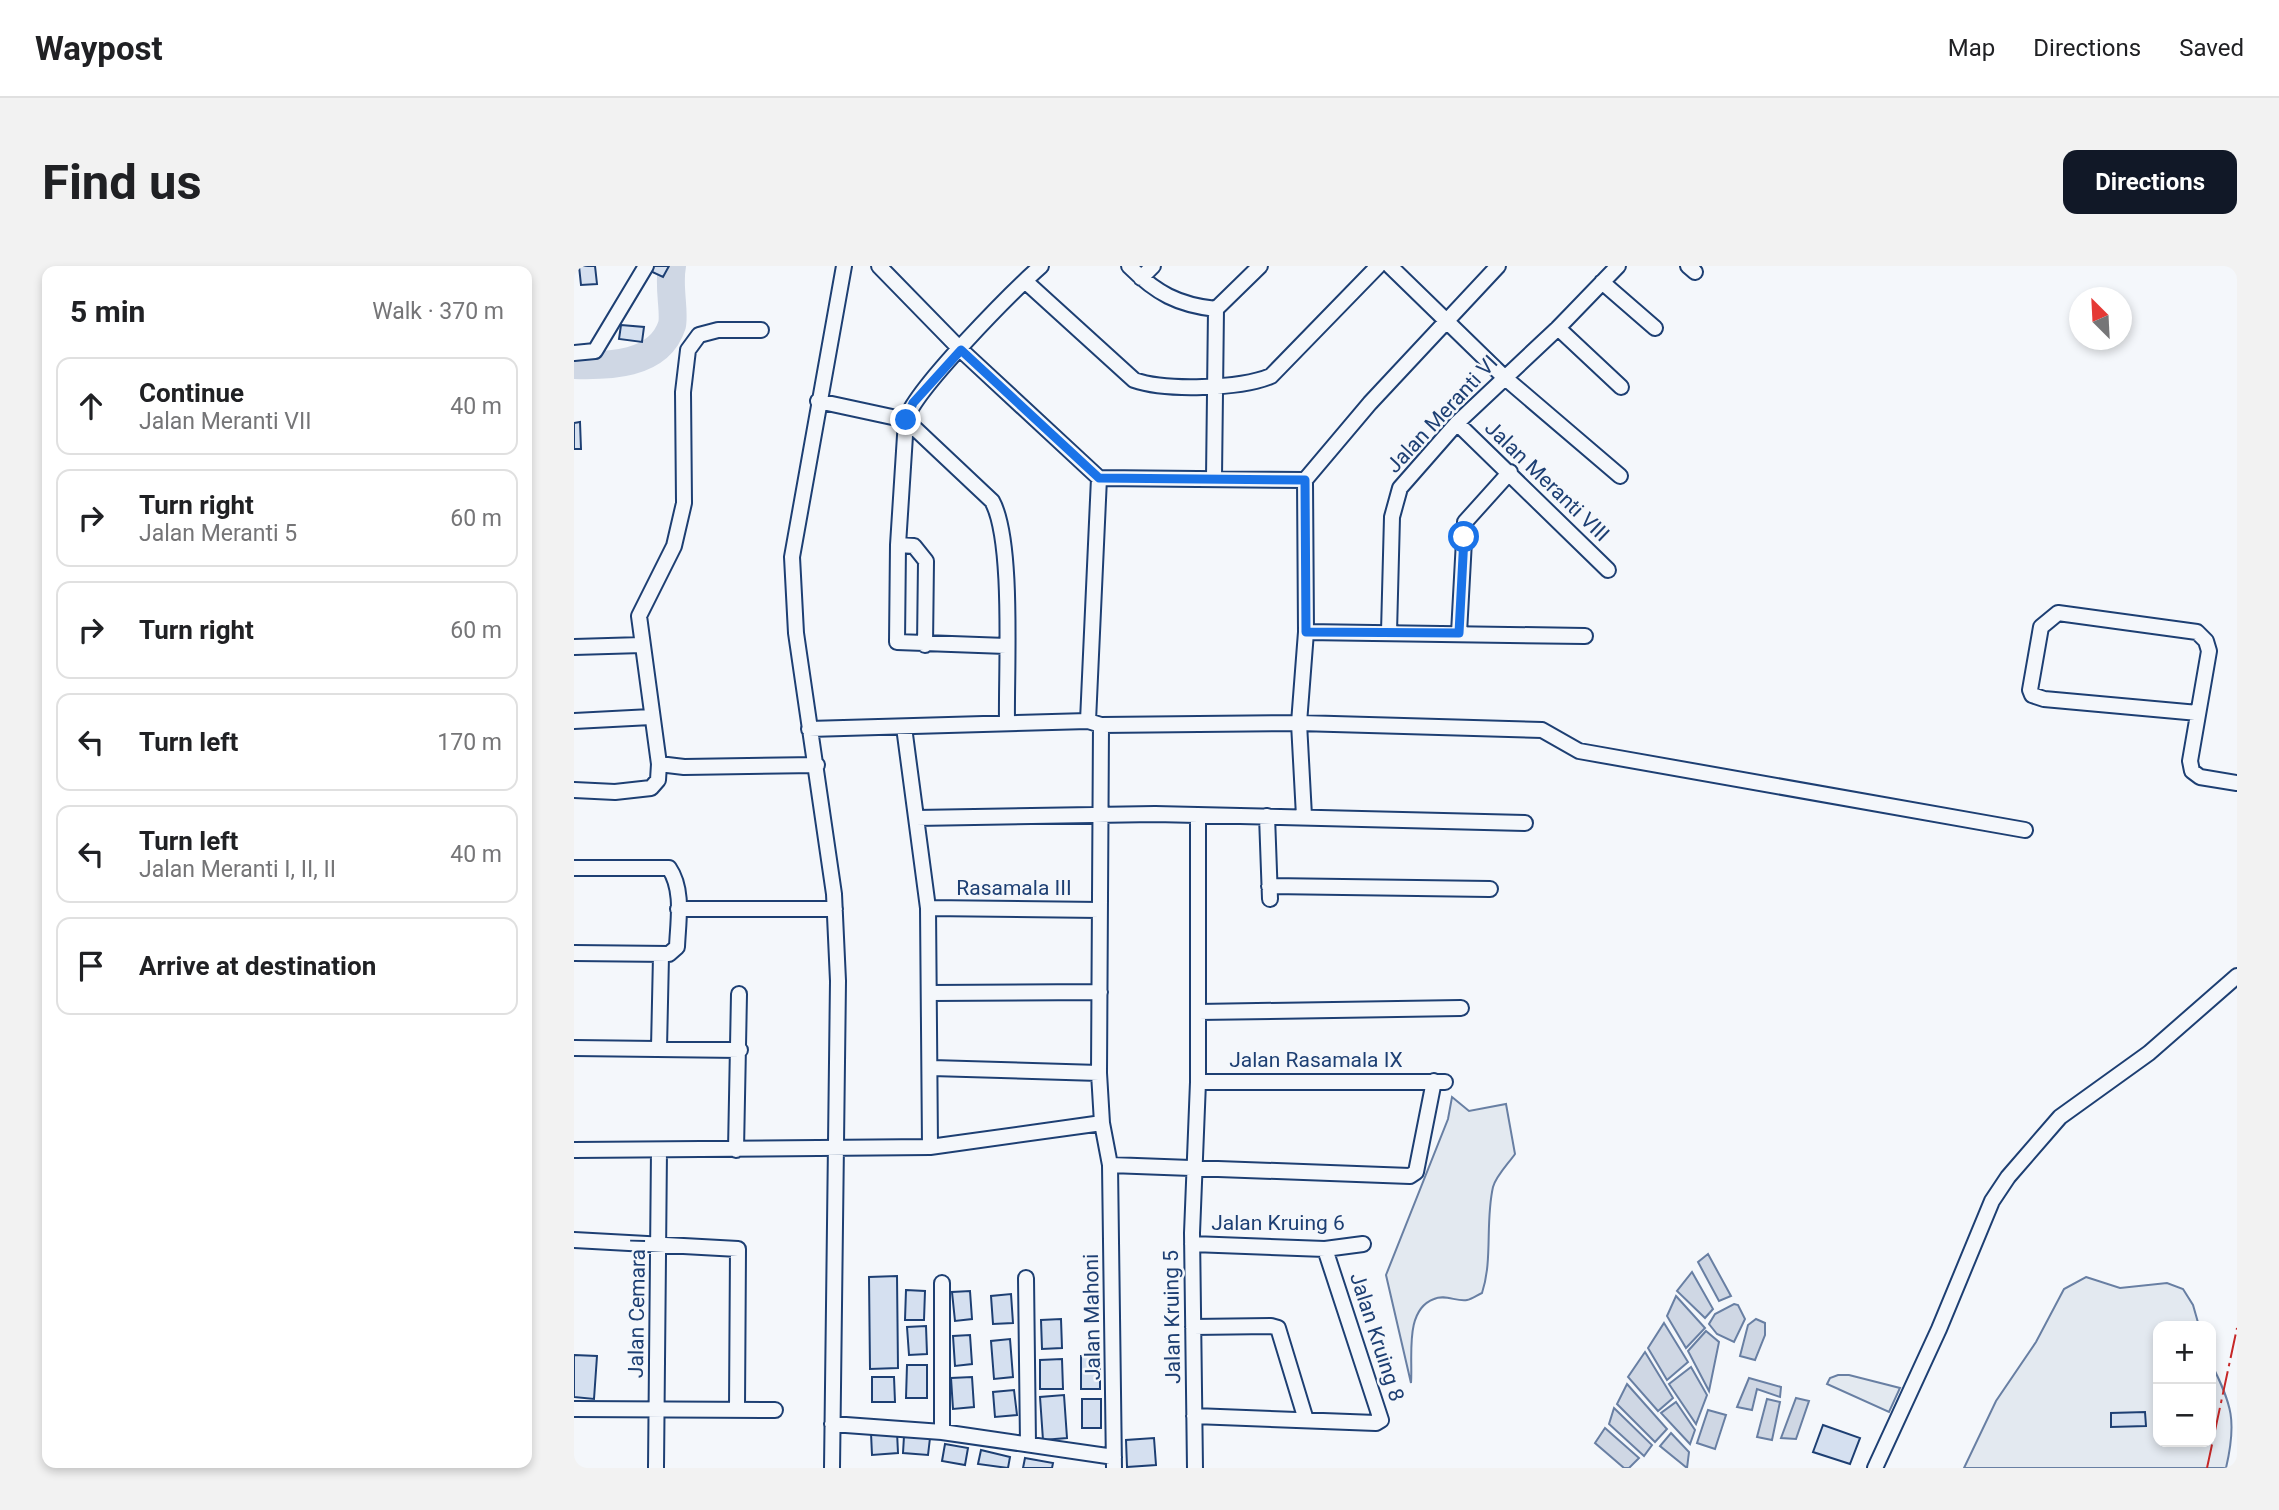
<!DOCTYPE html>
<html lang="en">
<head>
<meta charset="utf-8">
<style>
	:root { --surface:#fff; --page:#f2f2f2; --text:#202124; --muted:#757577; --line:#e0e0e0; --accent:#111827 }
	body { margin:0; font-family:Roboto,sans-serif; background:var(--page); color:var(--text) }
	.controls { position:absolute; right:21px; bottom:21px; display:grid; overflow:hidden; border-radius:14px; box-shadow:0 4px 10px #0003 }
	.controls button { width:63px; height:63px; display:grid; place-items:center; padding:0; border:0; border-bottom:2px solid var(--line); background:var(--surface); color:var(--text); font:35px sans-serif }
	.compass { position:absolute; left:1495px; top:21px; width:63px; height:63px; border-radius:50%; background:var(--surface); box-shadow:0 4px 10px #0003; rotate:336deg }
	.stop { position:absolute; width:21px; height:21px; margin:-16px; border:5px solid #1a73e8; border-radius:50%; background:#fff }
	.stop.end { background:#1a73e8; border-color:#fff; box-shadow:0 2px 7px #0008 }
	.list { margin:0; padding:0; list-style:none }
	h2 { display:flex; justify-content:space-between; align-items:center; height:91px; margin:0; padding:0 28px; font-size:30px }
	h2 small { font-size:23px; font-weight:400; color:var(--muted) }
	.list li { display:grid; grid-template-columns:46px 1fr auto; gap:21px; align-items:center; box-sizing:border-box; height:98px; margin:0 14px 14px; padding:0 14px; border:2px solid var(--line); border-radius:14px }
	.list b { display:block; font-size:26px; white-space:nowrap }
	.list p { margin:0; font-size:23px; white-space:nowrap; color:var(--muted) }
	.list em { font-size:23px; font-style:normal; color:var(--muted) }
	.icon { flex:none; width:38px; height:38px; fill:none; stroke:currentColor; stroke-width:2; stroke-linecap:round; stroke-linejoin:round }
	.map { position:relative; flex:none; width:1663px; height:1202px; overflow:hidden; border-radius:14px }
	header { display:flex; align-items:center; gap:42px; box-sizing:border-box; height:98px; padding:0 35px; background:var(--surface); border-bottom:2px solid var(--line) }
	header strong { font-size:33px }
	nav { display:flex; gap:38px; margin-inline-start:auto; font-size:24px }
	.intro { display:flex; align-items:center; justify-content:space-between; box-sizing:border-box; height:168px; padding:0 42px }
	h1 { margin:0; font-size:49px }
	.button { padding:18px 32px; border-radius:14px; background:var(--accent); color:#fff; font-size:24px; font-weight:700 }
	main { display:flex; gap:42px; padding:0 42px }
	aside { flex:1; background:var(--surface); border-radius:14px; box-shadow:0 4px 10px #0003 }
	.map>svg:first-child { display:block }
</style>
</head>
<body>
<header>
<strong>Waypost</strong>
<nav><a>Map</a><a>Directions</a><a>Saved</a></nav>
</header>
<div class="intro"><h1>Find us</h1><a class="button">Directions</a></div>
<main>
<aside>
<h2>5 min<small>Walk · 370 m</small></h2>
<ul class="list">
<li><svg class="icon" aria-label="ahead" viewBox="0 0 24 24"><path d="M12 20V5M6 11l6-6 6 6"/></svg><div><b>Continue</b><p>Jalan Meranti VII</p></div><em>40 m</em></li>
<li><svg class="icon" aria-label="right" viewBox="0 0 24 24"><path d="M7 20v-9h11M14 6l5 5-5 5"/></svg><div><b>Turn right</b><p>Jalan Meranti 5</p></div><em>60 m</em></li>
<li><svg class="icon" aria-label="right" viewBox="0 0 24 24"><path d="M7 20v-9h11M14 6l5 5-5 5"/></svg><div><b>Turn right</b></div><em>60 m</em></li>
<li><svg class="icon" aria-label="left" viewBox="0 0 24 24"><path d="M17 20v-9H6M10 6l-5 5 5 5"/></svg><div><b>Turn left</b></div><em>170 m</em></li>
<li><svg class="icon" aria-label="left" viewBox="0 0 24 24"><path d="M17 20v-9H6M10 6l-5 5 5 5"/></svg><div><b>Turn left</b><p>Jalan Meranti I, II, II</p></div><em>40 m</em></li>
<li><svg class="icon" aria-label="arrive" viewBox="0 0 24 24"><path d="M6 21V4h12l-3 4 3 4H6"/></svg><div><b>Arrive at destination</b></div></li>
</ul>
</aside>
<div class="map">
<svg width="1663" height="1202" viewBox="0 0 1663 1202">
	<rect width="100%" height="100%" fill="#f4f7fb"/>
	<path fill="#e3e9f0" stroke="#687fa3" stroke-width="2" d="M 878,831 L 895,845 L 932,838 L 941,888 C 934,898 922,910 919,921 C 911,956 919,994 908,1027 C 903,1029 898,1033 893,1034 C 883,1036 871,1028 860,1033 C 830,1044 839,1091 837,1117 L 812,1009 L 874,853 Z
		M 1512,1011 L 1546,1022 L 1593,1017 L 1609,1023 L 1619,1039 L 1625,1060 L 1584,1060 L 1584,1176 L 1637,1176 L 1637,1097 C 1658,1139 1663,1155 1652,1202 L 1390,1202 L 1422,1135 L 1462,1076 L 1490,1023 Z
		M 1264,1109 L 1275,1109 L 1326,1122 L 1315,1146 L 1253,1118 L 1256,1112 Z"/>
	<path fill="#cfd7e4" stroke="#687fa3" stroke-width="2" d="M 1134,988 L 1157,1030 L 1145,1035 L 1124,996 Z
		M 1118,1006 L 1139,1043 L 1131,1052 L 1103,1025 Z
		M 1102,1030 L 1131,1062 L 1112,1082 L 1093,1050 Z
		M 1160,1038 L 1164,1039 L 1171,1053 L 1160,1076 L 1143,1068 L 1135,1058 L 1141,1048 Z
		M 1182,1053 L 1191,1057 L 1191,1069 L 1181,1094 L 1166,1090 L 1174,1059 Z
		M 1090,1057 L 1114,1096 L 1093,1114 L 1074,1082 Z
		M 1132,1065 L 1145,1076 L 1135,1125 L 1114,1085 Z
		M 1071,1086 L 1099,1132 L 1084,1145 L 1054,1111 Z
		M 1117,1101 L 1133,1129 L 1122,1158 L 1095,1118 Z
		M 1175,1112 L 1207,1121 L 1206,1131 L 1183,1123 L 1178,1144 L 1163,1141 Z
		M 1053,1118 L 1093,1163 L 1081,1176 L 1043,1138 Z
		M 1222,1132 L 1235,1135 L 1222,1173 L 1207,1172 Z
		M 1193,1133 L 1206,1136 L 1198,1174 L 1183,1171 Z
		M 1102,1136 L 1121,1164 L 1116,1178 L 1087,1147 Z
		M 1040,1142 L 1078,1179 L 1070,1190 L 1035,1158 Z
		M 1134,1144 L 1152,1149 L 1141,1183 L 1123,1177 Z
		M 1031,1162 L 1065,1192 L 1055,1202 L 1050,1202 L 1021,1177 Z
		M 1097,1167 L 1115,1186 L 1113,1202 L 1086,1180 Z"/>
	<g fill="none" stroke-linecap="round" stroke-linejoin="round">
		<path stroke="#cfd7e4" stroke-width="28" d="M 0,99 C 33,100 85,100 98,59 C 101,46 94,20 98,0"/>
	</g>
	<path fill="#d5e0f0" stroke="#1d3f73" stroke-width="2" d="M 5,0 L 21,0 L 23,18 L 7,19 Z
		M 75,0 L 95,0 L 89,11 L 74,4 Z
		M 47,59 L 70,61 L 68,76 L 45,73 Z
		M 6,156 L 7,183 L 0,183 L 0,157 Z
		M 323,1010 L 324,1102 L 296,1103 L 295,1011 Z
		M 332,1024 L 351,1025 L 350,1054 L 331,1054 Z
		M 396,1025 L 398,1053 L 381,1055 L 378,1026 Z
		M 437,1028 L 439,1057 L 419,1058 L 417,1030 Z
		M 487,1053 L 488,1082 L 468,1083 L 467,1054 Z
		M 352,1060 L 353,1088 L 335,1089 L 333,1061 Z
		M 396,1069 L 398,1098 L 381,1100 L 379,1070 Z
		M 436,1073 L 439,1111 L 420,1113 L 417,1075 Z
		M 0,1089 L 23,1090 L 20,1133 L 0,1131 Z
		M 507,1090 L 526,1090 L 526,1123 L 507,1123 Z
		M 488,1093 L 489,1123 L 466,1123 L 466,1094 Z
		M 333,1099 L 353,1099 L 353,1132 L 332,1132 Z
		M 298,1111 L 320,1111 L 321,1136 L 298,1136 Z
		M 398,1111 L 400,1141 L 379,1143 L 377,1112 Z
		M 440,1124 L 443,1149 L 421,1151 L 419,1126 Z
		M 490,1129 L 493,1172 L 469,1174 L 466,1131 Z
		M 508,1133 L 527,1133 L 527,1162 L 508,1162 Z
		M 1571,1146 L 1572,1160 L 1537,1161 L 1537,1147 Z
		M 1249,1159 L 1286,1172 L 1276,1198 L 1239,1186 Z
		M 323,1166 L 324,1187 L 298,1189 L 297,1167 Z
		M 330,1170 L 356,1172 L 354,1189 L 329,1187 Z
		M 580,1172 L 582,1199 L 553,1201 L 552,1174 Z
		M 371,1178 L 394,1182 L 391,1199 L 368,1195 Z
		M 407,1184 L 436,1191 L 434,1202 L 404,1198 Z
		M 451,1192 L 479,1197 L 478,1202 L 449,1202 Z"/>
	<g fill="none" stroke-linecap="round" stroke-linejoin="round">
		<defs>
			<path id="street" d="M 305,0 L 387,84 L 525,212 L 731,214
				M 555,0 C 582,27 604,39 642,43
				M 816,0 L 930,111 L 1046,210
				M 1114,0 L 1121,6
				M 567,12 L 579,0
				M 451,15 L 560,114 C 591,125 666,123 697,110 L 804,0
				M 1028,16 L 1081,62
				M 984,62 L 1047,121
				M 0,87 L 21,85 L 72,0
				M 244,135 L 332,154 C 339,125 440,24 467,0
				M 883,157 L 1034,304
				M 640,211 L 642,43 L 686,0
				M 324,279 L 340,280 L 352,295 L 351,379
				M 732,366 L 1011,370
				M 815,366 L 818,251 L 826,222 L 883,157 L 984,62 L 1044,0
				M 885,367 L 891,256 L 936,206
				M 432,380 L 323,376 L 324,279 L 332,154 L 418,235 C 440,274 432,406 433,456
				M 0,381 L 68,379
				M 1624,447 L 1470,433 L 1458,429 L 1456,424 L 1467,361 L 1484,347 L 1623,366 L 1632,375 L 1635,385 L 1616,495 L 1618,505 L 1626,511 L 1663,517
				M 0,455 L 77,451
				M 514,455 L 525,212
				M 527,459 L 525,807 L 528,857 L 536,899 L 836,910 L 842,906 L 860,815
				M 330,461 L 354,642 L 356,881
				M 235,463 L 514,455 L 527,459 L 725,457 L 732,366 L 731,214 L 796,137 L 924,0
				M 85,498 L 65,350 L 100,280 L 110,237 L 109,126 L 114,84 L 125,69 L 144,64 L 187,64
				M 0,524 L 41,526 L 77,522 L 84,514 L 85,498 L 110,501 L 243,499
				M 693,550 L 696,633
				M 730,550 L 725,457 L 968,464 L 1005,485 L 1451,564
				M 342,552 L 581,548 L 951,557
				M 0,602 L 95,602 C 110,624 104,655 103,681 L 95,688 L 0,687
				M 695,620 L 916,623
				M 354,642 L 526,644
				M 104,643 L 261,643
				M 356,727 L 526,726
				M 624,746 L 887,742
				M 0,782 L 166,784
				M 85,782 L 87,690
				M 358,802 L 525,807
				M 624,816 L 871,816
				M 0,884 L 356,881 L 528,857
				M 162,884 L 165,728
				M 536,899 L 540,1202
				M 0,974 L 164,983 L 163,1142
				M 618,978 L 751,983 L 789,978
				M 452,1012 L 454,1178
				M 619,1061 L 697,1060 L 704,1062 L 732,1154
				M 0,1143 L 201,1144
				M 620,1150 L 802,1157 L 807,1154 L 751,983
				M 258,1158 L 368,1166 L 540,1191
				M 368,1166 L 368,1017
				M 82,1202 L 85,884
				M 258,1202 L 264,715 L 260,628 L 222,367 L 218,291 L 270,0
				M 621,1202 L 618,967 L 624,816 L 624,549
				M 1301,1202 L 1365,1063 L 1418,935 L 1434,911 L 1486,851 L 1575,787 L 1663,710"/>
		</defs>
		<use href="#street" stroke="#1d3f73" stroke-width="18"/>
		<use href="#street" stroke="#f4f7fb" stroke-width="14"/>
		<path stroke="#c62828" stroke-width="2" stroke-dasharray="24 5 3.5 5" stroke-linecap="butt" d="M 1633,1202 L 1663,1062"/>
	</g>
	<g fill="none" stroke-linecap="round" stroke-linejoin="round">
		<path stroke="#1a73e8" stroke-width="9" d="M 332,154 L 339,137 L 387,84 L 525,212 L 731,214 L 732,366 L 885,367 L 890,271"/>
	</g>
	<g text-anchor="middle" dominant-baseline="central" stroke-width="5" stroke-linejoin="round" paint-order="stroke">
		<g font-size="21" fill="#1d3f73" stroke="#f4f7fb">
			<text transform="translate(868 148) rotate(-47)">Jalan Meranti VI</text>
			<text transform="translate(973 215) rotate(44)">Jalan Meranti VIII</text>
			<text x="440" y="622">Rasamala III</text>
			<text x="742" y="794">Jalan Rasamala IX</text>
			<text x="704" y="957">Jalan Kruing 6</text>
			<text transform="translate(63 1042) rotate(-89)">Jalan Cemara I</text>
			<text transform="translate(518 1051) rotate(-91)">Jalan Mahoni</text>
			<text transform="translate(598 1051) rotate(-91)">Jalan Kruing 5</text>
			<text transform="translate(803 1071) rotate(72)">Jalan Kruing 8</text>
		</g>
	</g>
</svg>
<div class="controls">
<button>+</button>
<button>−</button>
</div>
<svg class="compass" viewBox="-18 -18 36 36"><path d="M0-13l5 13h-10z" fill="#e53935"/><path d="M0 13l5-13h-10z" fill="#757577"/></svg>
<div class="stop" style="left:890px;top:271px"></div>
<div class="stop end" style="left:332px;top:154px"></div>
</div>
</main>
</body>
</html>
